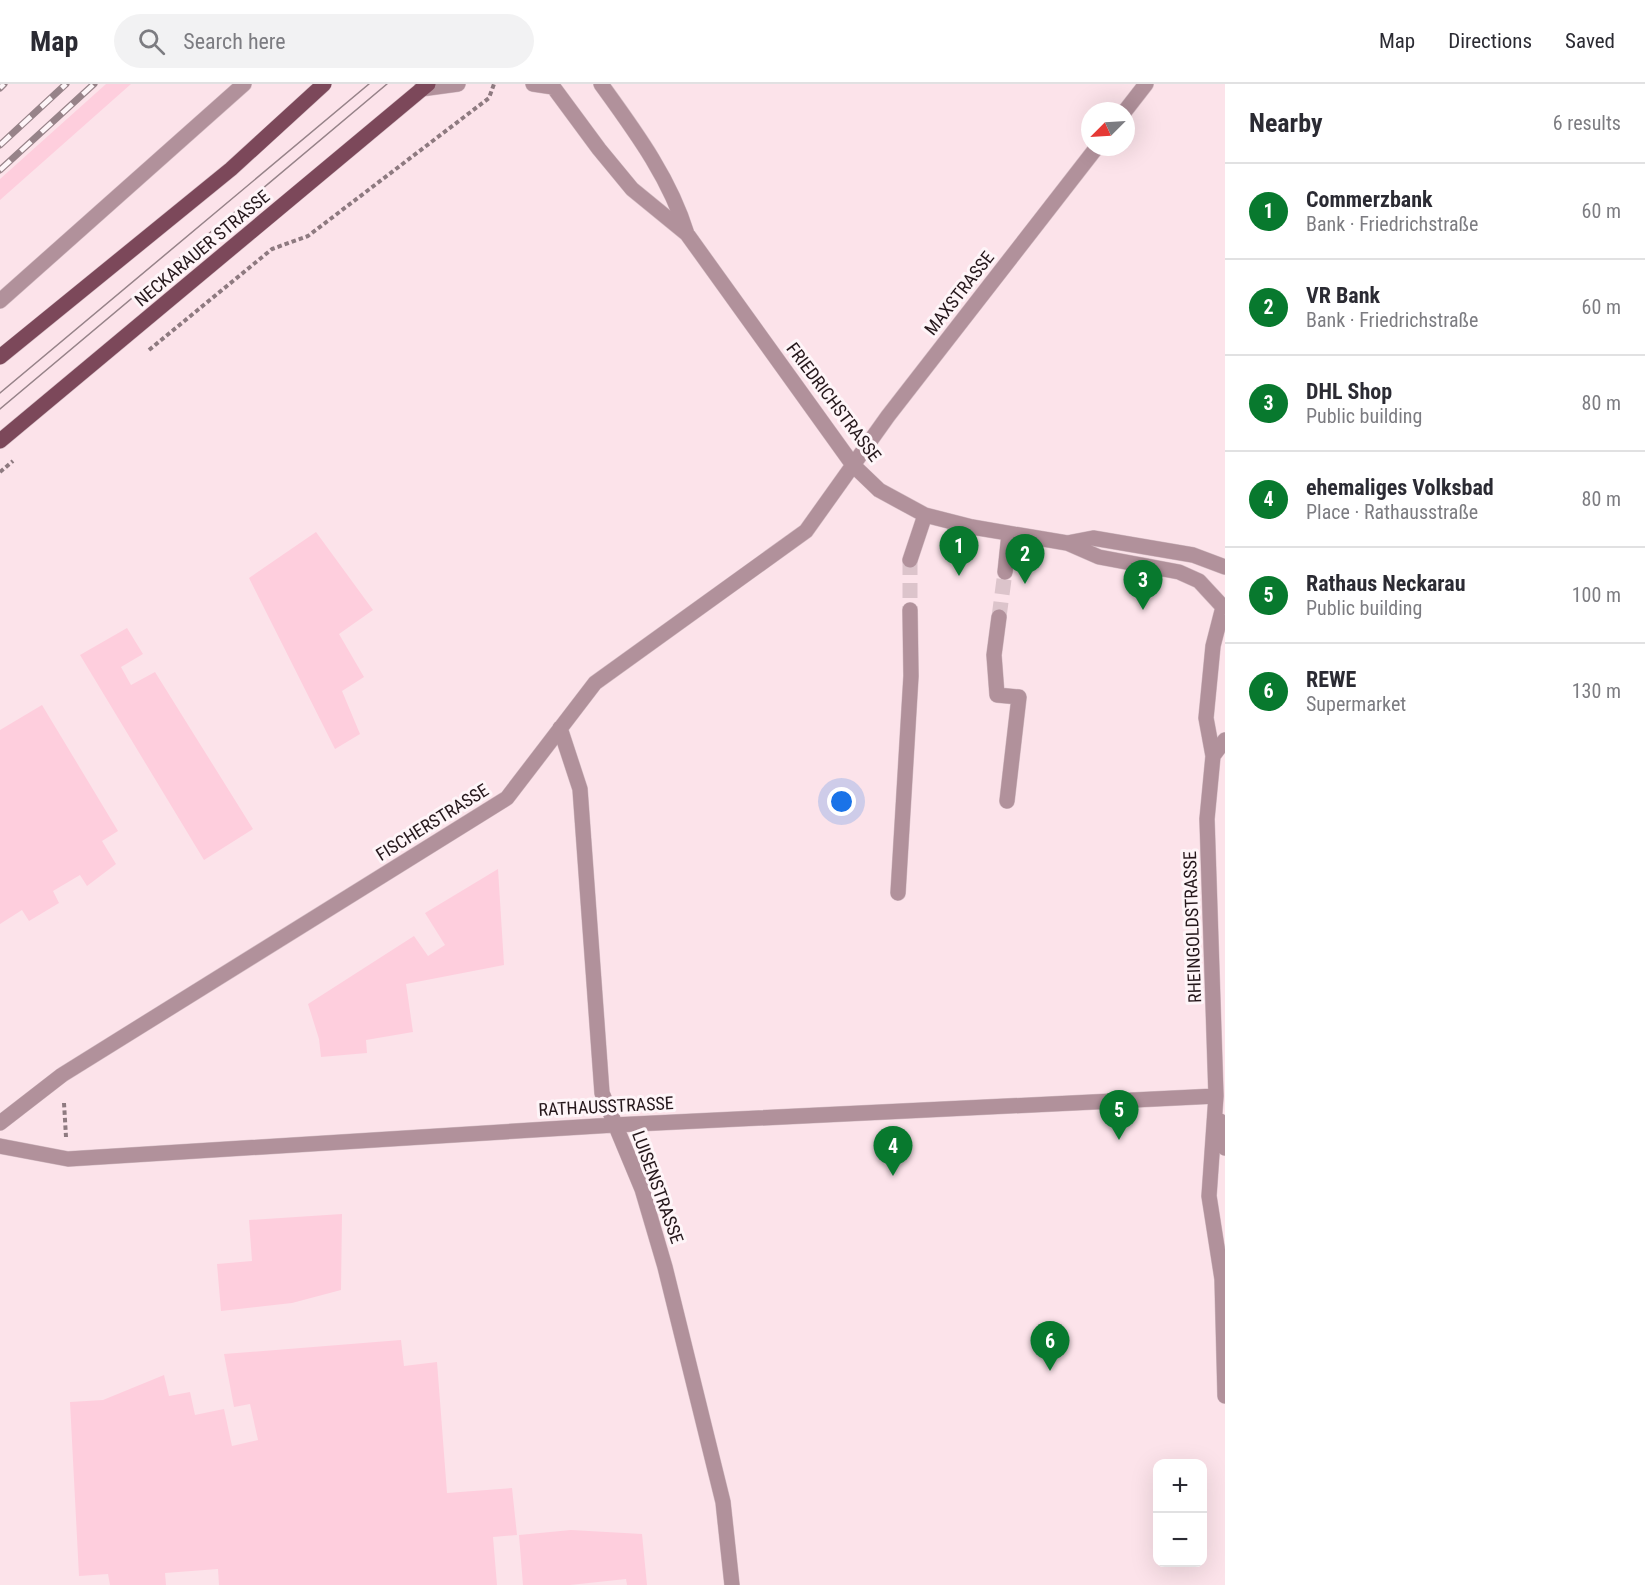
<!DOCTYPE html>
<html lang="en">
<head>
<meta charset="utf-8">
<style>
	:root { --surface:#fff; --page:#f2f2f3; --text:#2b2b33; --muted:#7c7c81; --line:#e1e1e2; --accent:#08792e }
	body { margin:0; font-family:"Roboto Condensed",sans-serif; background:var(--page); color:var(--text) }
	.controls { position:absolute; right:18px; bottom:18px; display:grid; overflow:hidden; border-radius:12px; box-shadow:0 6px 24px #0002 }
	.controls button { width:54px; height:54px; display:grid; place-items:center; padding:0; border:0; border-bottom:2px solid var(--line); background:var(--surface); color:var(--text); font:30px sans-serif }
	.compass { position:absolute; left:1081px; top:18px; width:54px; height:54px; border-radius:50%; background:var(--surface); box-shadow:0 6px 24px #0002; rotate:246deg }
	.you { position:absolute; left:842px; top:718px; width:21px; height:21px; margin:-15px; border:4px solid #fff; border-radius:50%; background:#1a73e8; box-shadow:0 0 0 9px #1a73e833 }
	.badge { display:grid; place-items:center; width:39px; height:39px; border-radius:50%; background:var(--accent); color:#fff; font-size:20px; font-weight:700 }
	.pin { position:absolute; translate:-50% -50px; filter:drop-shadow(0 2px 3px #0008) }
	.pin::after { content:''; position:absolute; top:32px; width:21px; height:18px; background:inherit; clip-path:polygon(0 0,100% 0,50% 100%) }
	.list { margin:0; padding:0; list-style:none }
	h2 { display:flex; justify-content:space-between; align-items:center; height:78px; margin:0; padding:0 24px; font-size:26px }
	h2 small { font-size:20px; font-weight:400; color:var(--muted) }
	.list li { display:grid; grid-template-columns:39px 1fr auto; gap:18px; align-items:center; box-sizing:border-box; height:96px; padding:0 24px; border-top:2px solid var(--line) }
	.list b { display:block; font-size:22px; white-space:nowrap }
	.list p { margin:0; font-size:20px; white-space:nowrap; color:var(--muted) }
	.list em { font-size:20px; font-style:normal; color:var(--muted) }
	.icon { flex:none; width:33px; height:33px; fill:none; stroke:currentColor; stroke-width:2; stroke-linecap:round; stroke-linejoin:round }
	.map { position:relative; flex:none; width:1225px; height:1501px; overflow:hidden }
	header { display:flex; align-items:center; gap:36px; box-sizing:border-box; height:84px; padding:0 30px; background:var(--surface); border-bottom:2px solid var(--line) }
	header strong { font-size:28px }
	nav { display:flex; gap:33px; margin-inline-start:auto; font-size:21px }
	.search { width:420px; height:54px; background:var(--page); display:flex; align-items:center; gap:15px; box-sizing:border-box; padding:0 21px; border-radius:33px; color:var(--muted); font-size:22px }
	main { display:flex }
	aside { flex:1; background:var(--surface) }
	.map>svg:first-child { display:block }
</style>
</head>
<body>
<header>
<strong>Map</strong>
<div class="search"><svg class="icon" aria-label="search" viewBox="0 0 24 24"><circle cx="10" cy="10" r="6"/><path d="M15 15l6 6"/></svg>Search here</div>
<nav><a>Map</a><a>Directions</a><a>Saved</a></nav>
</header>
<main>
<div class="map">
<svg width="1225" height="1501" viewBox="0 0 1225 1501">
	<rect width="100%" height="100%" fill="#fce3ea"/>
	<path fill="#fecedd" d="M 106,0 L 131,0 L 0,116 L 0,95 Z
		M 316,448 L 373,526 L 339,550 L 364,593 L 342,607 L 360,650 L 335,665 L 249,494 Z
		M 127,544 L 143,570 L 121,583 L 131,601 L 155,588 L 253,745 L 204,776 L 80,571 Z
		M 42,621 L 118,747 L 102,757 L 116,780 L 87,802 L 80,791 L 53,807 L 59,819 L 29,837 L 22,826 L 0,840 L 0,646 Z
		M 498,785 L 504,881 L 406,900 L 413,948 L 366,956 L 367,969 L 321,973 L 319,955 L 308,920 L 414,852 L 428,872 L 445,861 L 425,829 Z
		M 342,1130 L 341,1206 L 292,1219 L 221,1227 L 217,1180 L 252,1177 L 249,1136 Z
		M 401,1256 L 404,1282 L 437,1278 L 447,1409 L 512,1404 L 517,1451 L 493,1453 L 497,1501 L 219,1501 L 218,1485 L 165,1489 L 166,1501 L 110,1501 L 108,1490 L 79,1492 L 70,1318 L 103,1316 L 164,1291 L 169,1312 L 190,1308 L 195,1331 L 224,1325 L 232,1362 L 258,1356 L 250,1320 L 234,1323 L 224,1270 Z
		M 571,1446 L 642,1450 L 647,1501 L 627,1501 L 626,1495 L 570,1501 L 523,1501 L 519,1451 Z"/>
	<g fill="none" stroke-linecap="round" stroke-linejoin="round">
		<path stroke="#dcc4cb" stroke-width="15" stroke-dasharray="15 8" stroke-linecap="butt" d="M 910,476 L 910,526
			M 999,533 L 1005,488"/>
		<defs>
			<path id="minor" d="M 533,0 L 553,3
				M 551,0 L 599,65 L 632,105 L 687,150 L 853,381 L 879,406 L 925,431 L 972,443 L 1067,459 L 1099,473 L 1179,488 L 1199,497 L 1223,523
				M 601,0 C 635,47 670,94 687,150
				M 421,5 L 458,0
				M 1125,27 L 1146,0
				M 0,217 L 244,0
				M 1067,459 L 1093,454 L 1193,471 L 1225,483
				M 910,476 L 925,431
				M 1005,488 L 1009,450
				M 1223,523 L 1213,562 L 1206,634 L 1213,672 L 1207,735 L 1216,1012 L 1209,1112 L 1222,1195 L 1225,1312
				M 999,533 L 994,571 L 997,611 L 1019,613 L 1007,717
				M 560,644 L 580,705 L 602,1009 L 642,1105 L 665,1183 L 723,1418 L 732,1501
				M 1213,672 L 1225,656
				M 898,809 L 911,592 L 910,526
				M 1220,1037 L 1225,1064
				M 0,1039 L 62,991 L 507,714 L 595,599 L 806,447 L 888,332 L 1097,63
				M 0,1062 L 68,1075 L 614,1041 L 1216,1012"/>
			<path id="major" d="M 0,273 L 231,85 L 324,0
				M 0,357 L 428,0"/>
		</defs>
		<use href="#minor" stroke="#d5bec5" stroke-width="16"/>
		<use href="#major" stroke="#d5bec5" stroke-width="16"/>
		<path stroke="#8e7a80" stroke-width="4" stroke-dasharray="4.5 3" stroke-linecap="butt" d="M 149,266 L 272,165 L 308,152 L 489,14 L 494,0
			M 0,388 L 13,377
			M 64,1019 L 66,1053"/>
		<use href="#minor" stroke="#b1919b" stroke-width="15"/>
		<use href="#major" stroke="#7c485a" stroke-width="15"/>
		<path stroke="#978389" stroke-width="1.5" d="M 0,309 L 369,0
			M 0,325 L 387,0"/>
		<defs>
			<path id="rail" d="M 0,4 L 4,0
				M 0,61 L 66,0
				M 0,86 L 94,0"/>
		</defs>
		<use href="#rail" stroke="#978389" stroke-width="7"/>
		<use href="#rail" stroke="#fef5f8" stroke-width="4.5" stroke-dasharray="14" stroke-linecap="butt"/>
	</g>
	<g text-anchor="middle" dominant-baseline="central" stroke-width="6" stroke-linejoin="round" paint-order="stroke">
		<g font-size="18" fill="#25171b" stroke="#fef5f8">
			<text transform="translate(202 164) rotate(-40)">NECKARAUER STRASSE</text>
			<text transform="translate(959 209) rotate(-52)">MAXSTRASSE</text>
			<text transform="translate(834 318) rotate(53)">FRIEDRICHSTRASSE</text>
			<text transform="translate(432 738) rotate(-32)">FISCHERSTRASSE</text>
			<text transform="translate(1192 843) rotate(-92)">RHEINGOLDSTRASSE</text>
			<text transform="translate(606 1022) rotate(-3)">RATHAUSSTRASSE</text>
			<text transform="translate(658 1103) rotate(70)">LUISENSTRASSE</text>
		</g>
	</g>
</svg>
<div class="controls">
<button>+</button>
<button>−</button>
</div>
<svg class="compass" viewBox="-18 -18 36 36"><path d="M0-13l5 13h-10z" fill="#e53935"/><path d="M0 13l5-13h-10z" fill="#7c7c81"/></svg>
<div class="you"></div>
<div class="pin badge" style="left:959px;top:492px">1</div>
<div class="pin badge" style="left:1025px;top:500px">2</div>
<div class="pin badge" style="left:1143px;top:526px">3</div>
<div class="pin badge" style="left:893px;top:1092px">4</div>
<div class="pin badge" style="left:1119px;top:1056px">5</div>
<div class="pin badge" style="left:1050px;top:1287px">6</div>
</div>
<aside>
<h2>Nearby<small>6 results</small></h2>
<ul class="list">
<li><span class="badge">1</span><div><b>Commerzbank</b><p>Bank · Friedrichstraße</p></div><em>60 m</em></li>
<li><span class="badge">2</span><div><b>VR Bank</b><p>Bank · Friedrichstraße</p></div><em>60 m</em></li>
<li><span class="badge">3</span><div><b>DHL Shop</b><p>Public building</p></div><em>80 m</em></li>
<li><span class="badge">4</span><div><b>ehemaliges Volksbad</b><p>Place · Rathausstraße</p></div><em>80 m</em></li>
<li><span class="badge">5</span><div><b>Rathaus Neckarau</b><p>Public building</p></div><em>100 m</em></li>
<li><span class="badge">6</span><div><b>REWE</b><p>Supermarket</p></div><em>130 m</em></li>
</ul>
</aside>
</main>
</body>
</html>
